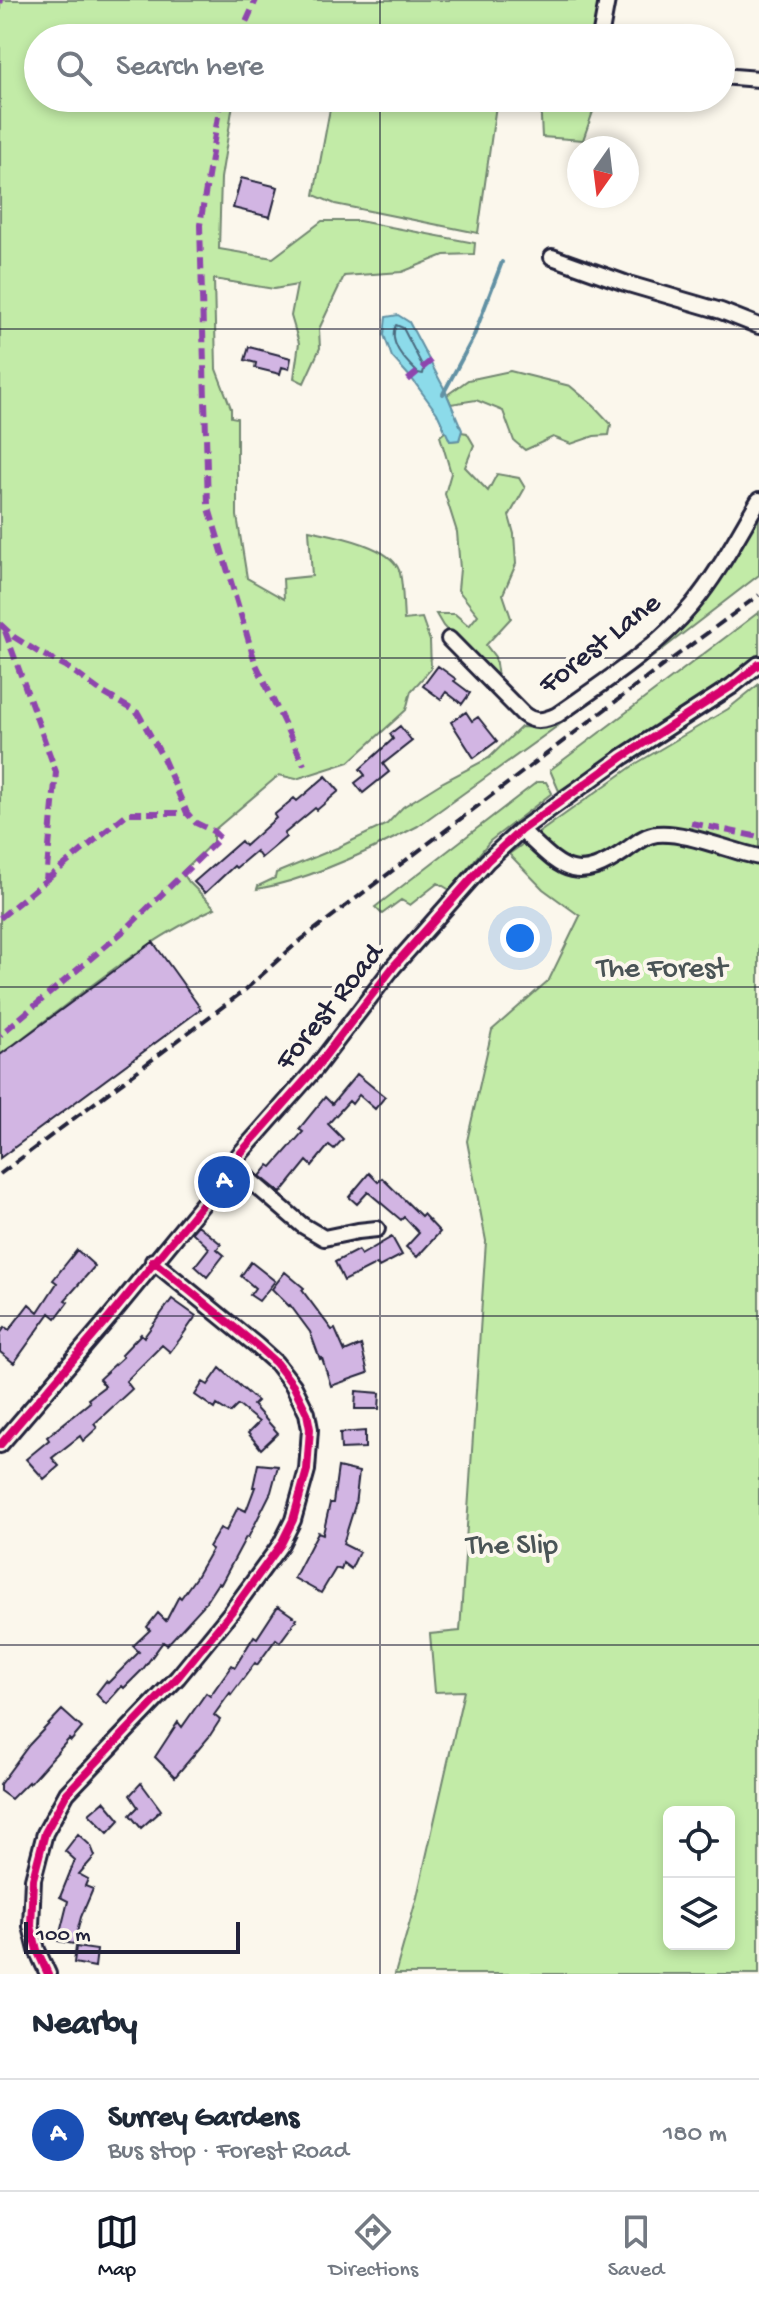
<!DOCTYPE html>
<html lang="en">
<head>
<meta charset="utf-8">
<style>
	:root { --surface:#fff; --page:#f2f2f3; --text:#1f2937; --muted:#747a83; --line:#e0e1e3; --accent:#111827 }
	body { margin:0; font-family:"Gochi Hand",sans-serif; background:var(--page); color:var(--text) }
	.controls { position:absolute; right:24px; bottom:24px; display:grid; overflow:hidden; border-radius:12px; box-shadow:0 4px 12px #0003 }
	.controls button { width:72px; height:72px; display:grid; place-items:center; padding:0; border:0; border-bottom:2px solid var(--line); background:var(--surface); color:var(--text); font:40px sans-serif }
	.compass { position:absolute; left:567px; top:136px; width:72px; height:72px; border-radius:50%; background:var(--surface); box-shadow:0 4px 12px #0003; rotate:194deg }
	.scale { position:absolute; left:24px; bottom:20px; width:216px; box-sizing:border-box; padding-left:8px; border:4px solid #22223b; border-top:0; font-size:22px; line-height:28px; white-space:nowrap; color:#22223b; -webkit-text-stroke:6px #fbf7ec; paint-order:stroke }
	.you { position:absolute; left:520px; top:938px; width:28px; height:28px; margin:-20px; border:6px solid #fff; border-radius:50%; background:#1a73e8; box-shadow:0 0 0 12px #1a73e833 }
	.badge { display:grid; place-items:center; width:52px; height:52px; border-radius:50%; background:var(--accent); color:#fff; font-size:26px; font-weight:700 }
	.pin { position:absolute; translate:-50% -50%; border:4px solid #fff; box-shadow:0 2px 8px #0006 }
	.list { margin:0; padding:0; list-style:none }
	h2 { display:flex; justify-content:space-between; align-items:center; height:104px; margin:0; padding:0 32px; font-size:34px }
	h2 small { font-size:26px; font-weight:400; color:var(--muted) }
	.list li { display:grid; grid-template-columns:52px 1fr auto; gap:24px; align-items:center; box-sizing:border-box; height:112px; padding:0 32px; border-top:2px solid var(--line) }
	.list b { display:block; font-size:30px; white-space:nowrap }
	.list p { margin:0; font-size:26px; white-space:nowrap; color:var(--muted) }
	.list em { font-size:26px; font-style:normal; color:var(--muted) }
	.icon { flex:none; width:44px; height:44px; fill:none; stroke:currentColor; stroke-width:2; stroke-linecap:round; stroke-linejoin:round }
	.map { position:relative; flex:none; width:759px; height:1974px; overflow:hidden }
	.search { position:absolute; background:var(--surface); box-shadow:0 4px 12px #0003; left:24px; right:24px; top:24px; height:88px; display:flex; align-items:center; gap:20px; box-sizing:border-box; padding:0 28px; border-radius:44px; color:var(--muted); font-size:30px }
	.sheet { height:216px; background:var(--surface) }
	nav { display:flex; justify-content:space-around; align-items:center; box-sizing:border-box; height:112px; border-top:2px solid var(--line); background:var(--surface); font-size:22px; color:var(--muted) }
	nav a { display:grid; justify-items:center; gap:4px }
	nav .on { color:var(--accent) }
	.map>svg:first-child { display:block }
</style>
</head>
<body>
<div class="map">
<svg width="759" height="1974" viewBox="0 0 759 1974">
	<rect width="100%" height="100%" fill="#fbf7ec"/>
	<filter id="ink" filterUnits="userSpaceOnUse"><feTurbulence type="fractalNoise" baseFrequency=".0125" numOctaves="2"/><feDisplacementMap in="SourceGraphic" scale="16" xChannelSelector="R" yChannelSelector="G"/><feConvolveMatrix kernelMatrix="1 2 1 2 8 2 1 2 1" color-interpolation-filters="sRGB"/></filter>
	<g filter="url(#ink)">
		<path fill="#c2eba7" stroke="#728671" stroke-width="2" fill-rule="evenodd" d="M 0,0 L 616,0 L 607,38 L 38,38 L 38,98 L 234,98 L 221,178 L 219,249 L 273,258 L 322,221 L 359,221 L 475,243 L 474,254 L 444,255 L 402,272 L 344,276 L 319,329 L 320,348 L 304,383 L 294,378 L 299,343 L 291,316 L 297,285 L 274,289 L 214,279 L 216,369 L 231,408 L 231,417 L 237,418 L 237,516 L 247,578 L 284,599 L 283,579 L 312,576 L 309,530 C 332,535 389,545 399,570 C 403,579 403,608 404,620 L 422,618 L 430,641 L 431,669 L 411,691 L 406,710 L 349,762 L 296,779 L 279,775 L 213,831 L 213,842 L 182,872 L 189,882 L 215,908 C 137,944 69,1004 0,1055 Z
			M 332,98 L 497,98 L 478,233 L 335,204 L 314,195 Z
			M 540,98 L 596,98 L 595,106 L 583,140 L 542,137 Z
			M 510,371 L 570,386 L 594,406 L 611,424 L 609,435 L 594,436 L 571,444 L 553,437 L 525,450 L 514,441 L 503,411 L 476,400 L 451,404 L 447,395 L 468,380 Z
			M 446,431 L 450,441 L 459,440 L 461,432 L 467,433 L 474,445 L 465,467 L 488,491 L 497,474 L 519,478 L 525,488 L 509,516 L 514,534 L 516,564 L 503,594 L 511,618 L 486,645 L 495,657 L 498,677 L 495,682 L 443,626 L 436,614 L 455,614 L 469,626 L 478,615 L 458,590 L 460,569 L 457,532 L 445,494 L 451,473 L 440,436 Z
			M 759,511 L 759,575 L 637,669 L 418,826 C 372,850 308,880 257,889 L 258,886 L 275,878 L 276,873 L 337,848 L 387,824 L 403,807 L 443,782 L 489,758 L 521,727 L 538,728 L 566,715 L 636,664 Z
			M 759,612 L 759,657 L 756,661 L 722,688 L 672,717 L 559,791 L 550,770 Z
			M 759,684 L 759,1974 L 395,1974 L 417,1897 L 464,1691 L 435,1692 L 430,1634 L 460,1631 L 486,1241 L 467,1141 L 492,1030 L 549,980 L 580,916 L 543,889 L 509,854 L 637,763 L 728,709 ZM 669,1812 L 729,1812 L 729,1944 L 669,1944 Z
			M 537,782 L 546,782 L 552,793 L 490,841 L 450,890 L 438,883 L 410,905 L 401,900 L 382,914 L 375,907 Z"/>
		<path fill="#8cdbea" stroke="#6291a4" stroke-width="2" d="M 398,315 L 409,322 L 445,390 L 462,430 L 459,440 L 450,441 L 437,413 L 412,379 L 392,357 L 384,335 L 386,317 Z"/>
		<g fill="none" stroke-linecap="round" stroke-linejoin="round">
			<path stroke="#4c6c81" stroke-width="2" d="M 396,325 L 403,328 L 424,369 L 423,374 L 418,373 C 406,361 387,343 396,325 Z"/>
			<path stroke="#6291a4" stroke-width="4" d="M 443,394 L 473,338 L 502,262"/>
		</g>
		<path fill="#d2b5e3" stroke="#22223b" stroke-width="2" d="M 241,178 L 278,187 L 270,217 L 233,208 Z
			M 249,347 L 291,358 L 289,369 L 282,367 L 280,374 L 255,368 L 256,363 L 245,360 Z
			M 438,666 L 456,679 L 454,681 L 470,693 L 462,704 L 446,692 L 441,699 L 423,686 Z
			M 466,712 L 472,721 L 478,717 L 497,741 L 474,758 L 451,722 Z
			M 400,726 L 412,741 L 383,764 L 389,772 L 363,793 L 355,783 L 365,775 L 360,769 L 393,739 L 390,734 Z
			M 326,776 L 339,791 L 317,810 L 315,808 L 284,834 L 286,837 L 261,858 L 256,851 L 236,868 L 234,866 L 205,893 L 194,882 L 241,841 L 245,846 L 276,818 L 274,815 L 294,798 L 297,801 Z
			M 153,942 L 201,1009 L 0,1158 L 0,1055 Z
			M 357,1074 L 385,1097 L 375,1109 L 359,1095 L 352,1104 L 349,1101 L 328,1124 L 343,1139 L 334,1149 L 329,1145 L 312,1166 L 307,1161 L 281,1193 L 260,1176 L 269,1165 L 272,1167 L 303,1132 L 299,1129 L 325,1097 L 332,1104 Z
			M 369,1173 L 378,1182 L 382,1178 L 421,1216 L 423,1214 L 440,1232 L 417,1257 L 406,1247 L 419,1233 L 404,1217 L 401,1220 L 368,1192 L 357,1204 L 349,1197 Z
			M 198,1225 L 221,1244 L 217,1249 L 224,1255 L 207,1277 L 195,1266 L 209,1248 L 192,1232 Z
			M 392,1237 L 402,1255 L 379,1267 L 377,1264 L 344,1281 L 335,1262 L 358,1250 L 361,1255 Z
			M 77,1250 L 95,1266 L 65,1300 L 68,1302 L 56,1318 L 50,1313 L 14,1363 L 0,1352 L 0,1334 L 5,1327 L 9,1330 L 29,1304 L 38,1312 L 57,1283 L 53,1280 Z
			M 251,1262 L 275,1281 L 259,1301 L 250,1295 L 255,1288 L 241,1276 Z
			M 285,1272 L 304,1288 L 302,1290 L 332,1330 L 335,1329 L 345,1352 L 361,1345 L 368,1373 L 331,1386 L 322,1358 L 320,1359 L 310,1332 L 290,1305 L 289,1306 L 272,1289 Z
			M 172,1299 L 196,1316 L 180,1339 L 170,1352 L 162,1345 L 126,1381 L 132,1389 L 94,1424 L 97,1428 L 83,1441 L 80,1436 L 52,1458 L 59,1466 L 44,1479 L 26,1459 L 49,1440 L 47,1437 L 90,1402 L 88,1399 L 105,1386 L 99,1379 L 123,1357 L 121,1355 L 141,1334 L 144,1337 Z
			M 220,1368 L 257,1401 L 253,1405 L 278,1433 L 261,1449 L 248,1433 L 259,1422 L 238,1405 L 230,1413 L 217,1405 L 215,1409 L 195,1395 L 203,1382 L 208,1385 Z
			M 356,1391 L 380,1393 L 379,1409 L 355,1409 Z
			M 365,1431 L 365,1448 L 341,1449 L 340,1433 Z
			M 258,1464 L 278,1466 L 271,1492 L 248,1538 L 246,1537 L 221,1584 L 218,1583 L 203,1606 L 167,1645 L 163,1642 L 143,1669 L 124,1688 L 122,1686 L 106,1704 L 96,1694 L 106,1681 L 108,1683 L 139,1652 L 133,1646 L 150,1630 L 147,1627 L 158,1613 L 166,1621 L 179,1596 L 181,1598 L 196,1577 L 212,1549 L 209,1547 L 220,1528 L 226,1531 L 238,1507 L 246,1511 L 255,1487 L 253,1487 Z
			M 338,1467 L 359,1472 L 355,1505 L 343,1544 L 359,1552 L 351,1569 L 343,1563 L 341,1570 L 336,1568 L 321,1593 L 294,1578 L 318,1532 L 323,1534 L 330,1503 L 333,1503 Z
			M 278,1606 L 297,1619 L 280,1642 L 276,1639 L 257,1665 L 255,1663 L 231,1695 L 230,1693 L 214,1715 L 220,1720 L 209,1737 L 175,1777 L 155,1757 L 178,1722 L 182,1727 L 206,1693 L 210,1696 L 232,1665 L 235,1667 L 254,1636 L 257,1638 Z
			M 62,1710 L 82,1728 L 71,1741 L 69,1739 L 29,1784 L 28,1782 L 11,1799 L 0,1791 L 0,1784 L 29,1745 Z
			M 141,1783 L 161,1810 L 141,1828 L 130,1815 L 138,1807 L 130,1795 Z
			M 104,1801 L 120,1820 L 108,1833 L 89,1814 Z
			M 78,1834 L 91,1846 L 95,1856 L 79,1874 L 88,1879 L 85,1886 L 93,1889 L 81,1917 L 74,1944 L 58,1941 L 68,1901 L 60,1897 L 75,1860 L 65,1851 Z
			M 76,1947 L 97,1950 L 95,1967 L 74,1963 Z"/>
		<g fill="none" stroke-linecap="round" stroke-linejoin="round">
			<defs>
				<path id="minor" d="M 600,38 L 607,0
					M 721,76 L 759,79
					M 552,257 L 625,283 L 721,311 L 759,326
					M 449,639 L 523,714 C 534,723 544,721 557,715 C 604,682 655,650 692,605 C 718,574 738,535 759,500
					M 521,830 C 561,867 573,887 625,851 C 635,844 645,835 657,834 C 684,831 730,851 759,857
					M 231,1164 L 302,1225 L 324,1238 L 358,1231 L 377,1229
					M 0,1445 L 108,1319 L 209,1196 L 231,1164 L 315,1069 L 394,966 L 487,861 L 521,830 L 624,756 L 732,686 L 759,664
					M 48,1974 L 37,1950 L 31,1926 L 33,1879 L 45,1833 L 67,1793 L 178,1677 L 232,1611 L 281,1544 L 293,1520 L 307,1470 L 310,1429 L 307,1413 L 293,1385 L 276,1363 L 256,1345 L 153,1261"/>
			</defs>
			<use href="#minor" stroke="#22223b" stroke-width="20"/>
			<use href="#minor" stroke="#fbf7ec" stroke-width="14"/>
			<path stroke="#22223b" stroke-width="4" stroke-dasharray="12 6" stroke-linecap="butt" d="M 0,1174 L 245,990 L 297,943 L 665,664 L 759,595"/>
			<path stroke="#8e44ad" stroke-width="6" stroke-dasharray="12 6" stroke-linecap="butt" d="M 0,2 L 2,0
				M 239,38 L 256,0
				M 221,98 L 200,225 L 208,505 L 255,662 L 304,765
				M 408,380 L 434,358
				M 0,624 L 14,637 L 38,652 L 66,666 L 100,691 L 138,713 L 163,758 L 187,813 L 196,823 L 213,831 L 220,838 L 127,928 L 0,1035
				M 691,823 L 759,837
				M 46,880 L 128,813 L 187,813
				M 0,918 L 46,880 L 56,772 L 5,631"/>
			<defs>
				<path id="cycleway" d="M 0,1445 L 108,1319 L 209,1196 L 231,1164 L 315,1069 L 394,966 L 487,861 L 521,830 L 624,756 L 732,686 L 759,664
					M 48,1974 L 37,1950 L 31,1926 L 33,1879 L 45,1833 L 67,1793 L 178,1677 L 232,1611 L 281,1544 L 293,1520 L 307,1470 L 310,1429 L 307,1413 L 293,1385 L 276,1363 L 256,1345 L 153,1261"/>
			</defs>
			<use href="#cycleway" stroke="#fbf7ec" stroke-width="13"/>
			<use href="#cycleway" stroke="#d6006c" stroke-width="8"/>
		</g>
	</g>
	<path fill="none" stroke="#22223b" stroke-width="2" stroke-opacity="0.55" d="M 380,0 L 380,38M 380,98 L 380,1974M 0,329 L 759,329M 0,658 L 759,658M 0,987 L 759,987M 0,1316 L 759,1316M 0,1645 L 759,1645"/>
	<g text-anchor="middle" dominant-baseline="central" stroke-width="8" stroke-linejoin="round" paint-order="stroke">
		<g font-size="30" fill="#22223b" stroke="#fbf7ec">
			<text transform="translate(601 645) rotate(-38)">Forest Lane</text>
			<text transform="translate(331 1008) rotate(-51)">Forest Road</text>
		</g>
		<g font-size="30" fill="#4a5456" stroke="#fbf7ec">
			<text x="662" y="970">The Forest</text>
			<text x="512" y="1547">The Slip</text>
		</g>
	</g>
</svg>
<div class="controls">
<button><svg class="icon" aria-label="locate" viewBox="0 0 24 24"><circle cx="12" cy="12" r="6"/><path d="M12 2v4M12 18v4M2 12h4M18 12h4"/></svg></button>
<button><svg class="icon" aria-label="layers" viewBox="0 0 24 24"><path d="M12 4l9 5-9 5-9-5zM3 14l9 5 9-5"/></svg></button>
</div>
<svg class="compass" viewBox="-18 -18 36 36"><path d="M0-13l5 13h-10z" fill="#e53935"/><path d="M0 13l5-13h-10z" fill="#747a83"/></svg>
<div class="scale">100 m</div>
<div class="you"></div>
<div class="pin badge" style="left:224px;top:1182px;background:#1a4fb4">A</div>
<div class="search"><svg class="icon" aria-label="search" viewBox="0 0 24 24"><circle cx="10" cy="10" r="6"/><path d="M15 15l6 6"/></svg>Search here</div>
</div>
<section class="sheet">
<h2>Nearby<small></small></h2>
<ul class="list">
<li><span class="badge" style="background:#1a4fb4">A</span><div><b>Surrey Gardens</b><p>Bus stop · Forest Road</p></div><em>180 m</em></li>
</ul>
</section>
<nav>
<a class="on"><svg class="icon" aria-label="map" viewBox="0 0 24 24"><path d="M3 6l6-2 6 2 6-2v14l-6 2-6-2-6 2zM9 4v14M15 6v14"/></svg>Map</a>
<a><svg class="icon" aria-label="directions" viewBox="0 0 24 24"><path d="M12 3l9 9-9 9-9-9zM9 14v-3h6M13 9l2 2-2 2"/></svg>Directions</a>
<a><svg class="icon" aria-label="saved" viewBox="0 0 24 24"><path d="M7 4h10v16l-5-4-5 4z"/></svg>Saved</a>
</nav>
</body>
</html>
